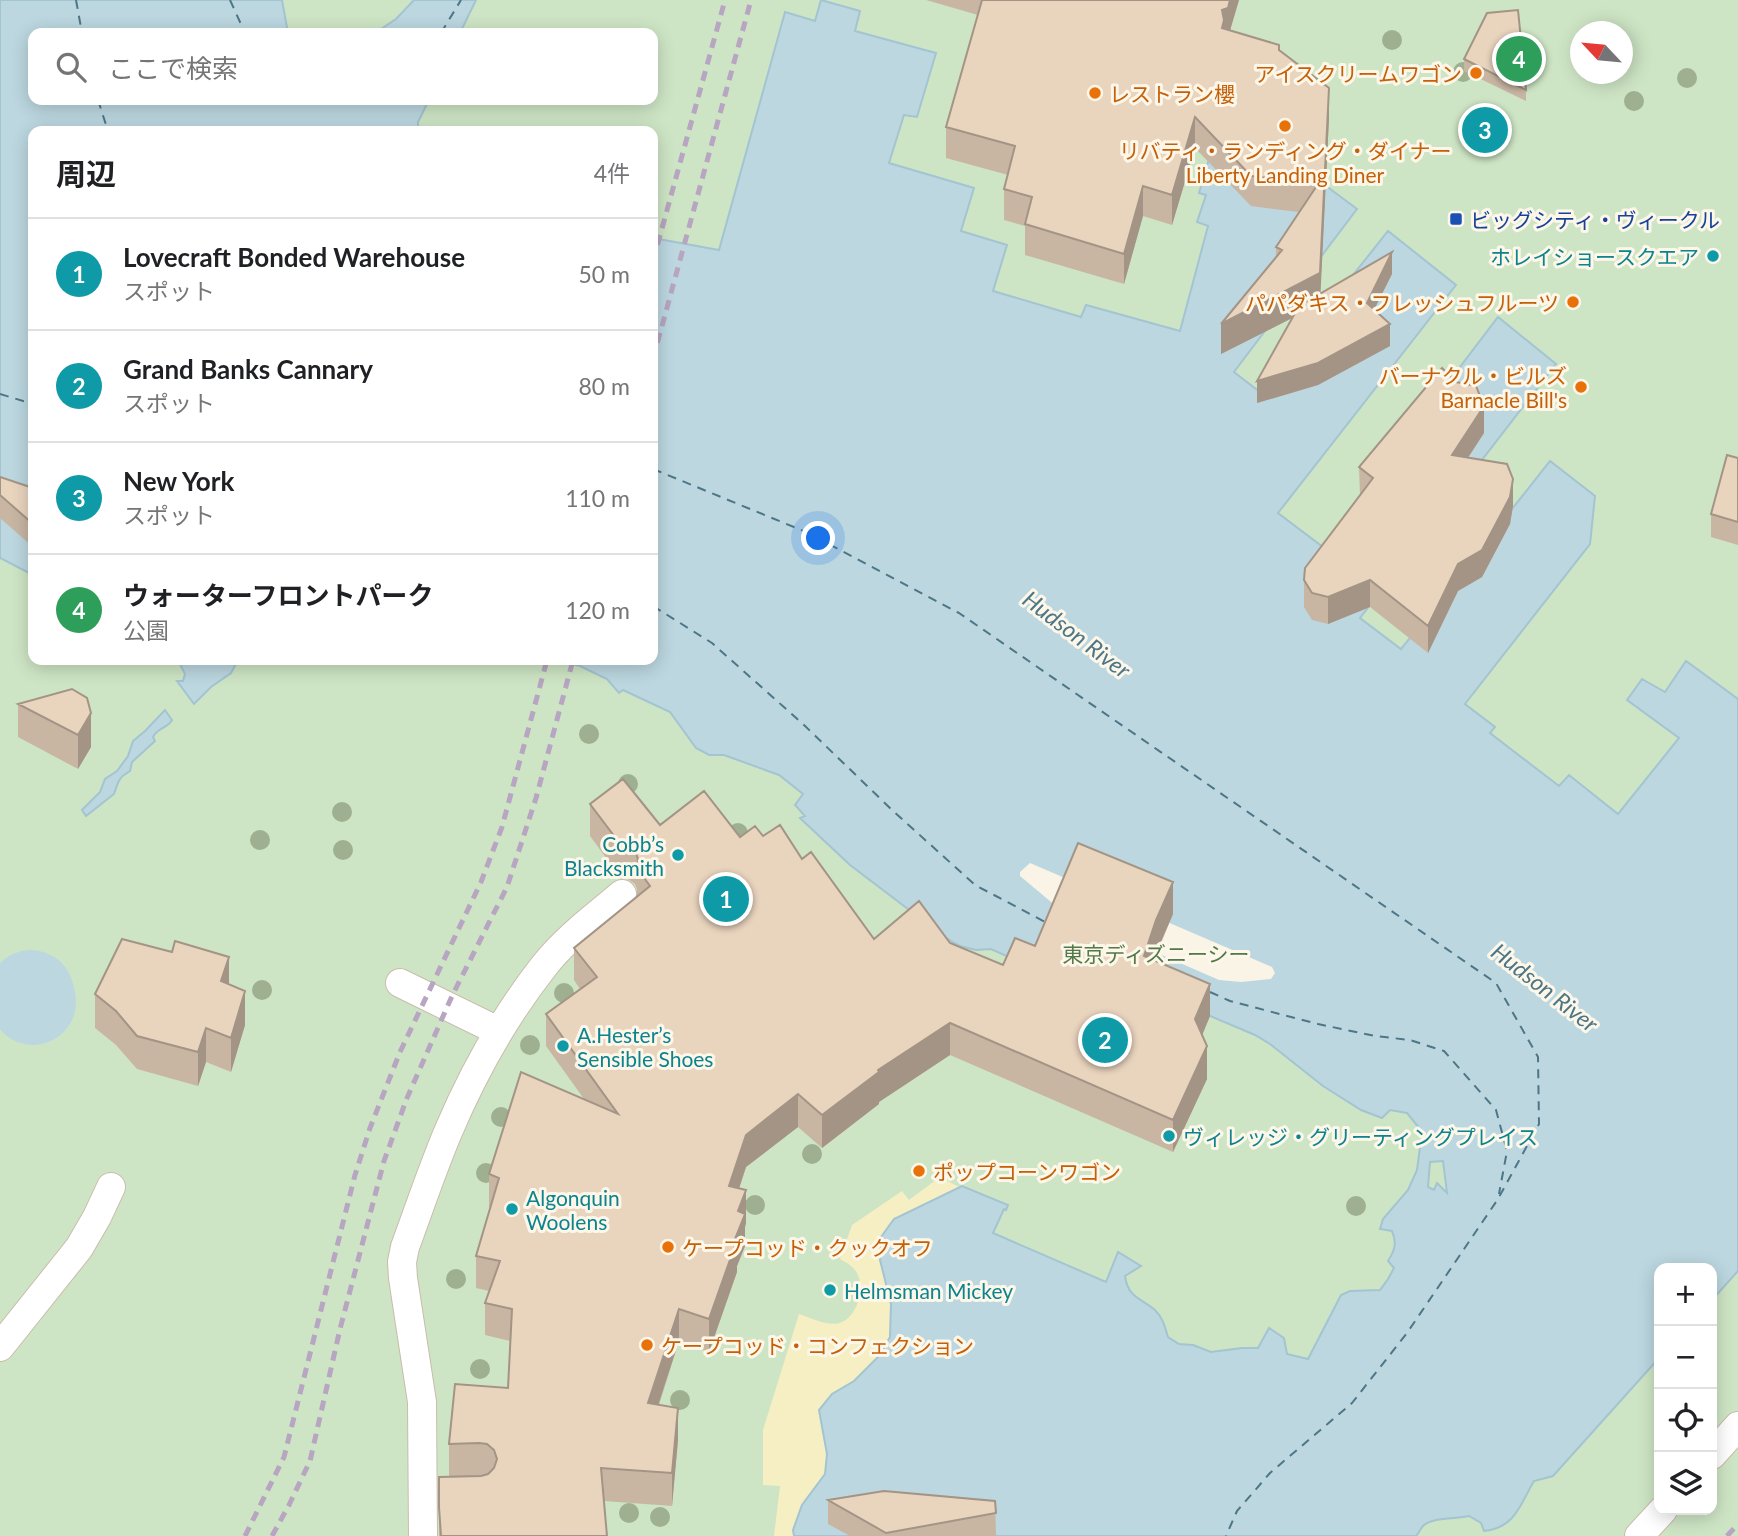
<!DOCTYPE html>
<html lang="ja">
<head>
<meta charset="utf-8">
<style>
	:root { --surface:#fff; --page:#f2f2f2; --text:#202124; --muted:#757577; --line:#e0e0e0; --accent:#0f766e }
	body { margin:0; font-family:Lato,"Noto Sans JP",sans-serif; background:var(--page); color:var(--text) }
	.controls { position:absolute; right:21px; bottom:21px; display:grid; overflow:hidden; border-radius:14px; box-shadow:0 4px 18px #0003 }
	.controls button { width:63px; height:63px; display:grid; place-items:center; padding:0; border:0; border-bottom:2px solid var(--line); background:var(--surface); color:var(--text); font:35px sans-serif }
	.compass { position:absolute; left:1570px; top:21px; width:63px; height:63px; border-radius:50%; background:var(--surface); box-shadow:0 4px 18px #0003; rotate:296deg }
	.you { position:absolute; left:819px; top:539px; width:24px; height:24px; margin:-18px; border:5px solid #fff; border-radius:50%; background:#1a73e8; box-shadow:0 0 0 10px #1a73e833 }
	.badge { display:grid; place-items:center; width:46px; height:46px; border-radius:50%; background:var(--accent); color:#fff; font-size:23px; font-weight:700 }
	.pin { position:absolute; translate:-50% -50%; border:4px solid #fff; box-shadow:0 2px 7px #0006 }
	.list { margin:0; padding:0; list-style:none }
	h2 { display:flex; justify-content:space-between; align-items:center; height:91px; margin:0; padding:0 28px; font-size:30px }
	h2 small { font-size:23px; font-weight:400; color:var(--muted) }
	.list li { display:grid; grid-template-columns:46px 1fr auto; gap:21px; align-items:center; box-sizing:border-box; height:112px; padding:0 28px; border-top:2px solid var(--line) }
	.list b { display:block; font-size:26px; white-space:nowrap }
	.list p { margin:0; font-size:23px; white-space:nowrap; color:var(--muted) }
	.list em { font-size:23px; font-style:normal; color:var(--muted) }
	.icon { flex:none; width:38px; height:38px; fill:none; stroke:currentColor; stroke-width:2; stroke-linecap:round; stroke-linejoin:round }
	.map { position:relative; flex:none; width:1738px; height:1536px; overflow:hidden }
	.search { position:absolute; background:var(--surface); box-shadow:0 4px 18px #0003; left:28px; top:28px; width:630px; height:77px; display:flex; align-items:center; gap:18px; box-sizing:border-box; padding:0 24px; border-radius:14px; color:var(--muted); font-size:26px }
	.panel { position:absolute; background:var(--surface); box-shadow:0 4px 18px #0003; left:28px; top:126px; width:630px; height:539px; border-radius:14px }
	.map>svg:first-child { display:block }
</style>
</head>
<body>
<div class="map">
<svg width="1738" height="1536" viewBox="0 0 1738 1536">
	<rect width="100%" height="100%" fill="#f9f4e5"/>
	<path fill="#cee5c5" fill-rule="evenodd" d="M 0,0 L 1738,0 L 1738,1536 L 0,1536 ZM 1580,32 L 1622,32 L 1622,74 L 1580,74 ZM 33,33 L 653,33 L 653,100 L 33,100 ZM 33,131 L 653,131 L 653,660 L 33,660 ZM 1659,1268 L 1712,1268 L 1712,1510 L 1659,1510 Z"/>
	<path fill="#f5efc3" d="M 940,1177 L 959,1187 L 894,1219 L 880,1260 L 891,1304 L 890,1337 L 878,1357 L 854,1381 L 832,1394 L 825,1474 L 802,1505 L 793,1530 L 794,1536 L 774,1536 L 780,1486 L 763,1485 L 763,1430 L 799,1314 C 811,1318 830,1328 842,1322 C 858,1315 865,1287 857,1273 C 853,1266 847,1263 840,1259 L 852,1225 L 902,1191 L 909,1200 Z"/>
	<path fill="#bcd7e0" stroke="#a3c4d1" stroke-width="2" fill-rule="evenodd" d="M 0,0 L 282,0 L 288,33 L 33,33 L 33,100 L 429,100 L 418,122 L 418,131 L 33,131 L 33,575 L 0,558 Z
		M 414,0 L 476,0 L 460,33 L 375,33 L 396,19 Z
		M 821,0 L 860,11 L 855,31 L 936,53 L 917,117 L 904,115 L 889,163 L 974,188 L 961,231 L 1007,245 L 993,291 L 1081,317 L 1086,305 L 1180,331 L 1208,226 L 1197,222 L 1206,195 L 1199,193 L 1231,84 L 1302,168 L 1357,209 L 1234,372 L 1260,392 L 1388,231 L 1456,285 L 1278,513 L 1323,547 L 1498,317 L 1556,364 L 1360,618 L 1401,649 L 1550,461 L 1595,496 L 1590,544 L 1465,704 L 1495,727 L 1490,733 L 1559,786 L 1569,775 L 1618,814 L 1679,738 L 1627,700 L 1642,679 L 1665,692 L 1686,661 L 1738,699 L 1738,1271 L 1712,1300 L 1712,1268 L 1659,1268 L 1659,1358 L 1553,1476 L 1534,1481 C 1520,1505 1515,1528 1484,1531 L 1481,1523 L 1469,1516 C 1456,1519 1432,1517 1423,1526 C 1420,1529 1419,1533 1416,1536 L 794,1536 L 793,1530 L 802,1505 L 825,1474 L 827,1454 L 819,1410 L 832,1394 L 854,1381 L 878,1357 L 890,1337 L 891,1304 L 880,1260 L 881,1237 L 894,1219 L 962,1186 L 1008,1205 L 1006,1210 L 1004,1209 L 993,1233 L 1106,1282 L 1118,1252 L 1141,1266 L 1125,1276 C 1128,1298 1141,1298 1155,1310 C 1163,1318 1165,1327 1168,1337 L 1179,1344 L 1193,1345 L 1211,1352 L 1242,1348 L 1258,1348 L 1269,1328 L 1284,1338 L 1287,1354 L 1308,1359 L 1341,1295 L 1350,1291 L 1380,1290 L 1388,1279 L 1394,1268 L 1388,1261 C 1395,1250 1397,1243 1392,1231 L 1380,1229 L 1383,1219 L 1408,1190 L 1417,1170 L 1421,1140 L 1424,1134 L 1407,1113 L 1390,1110 L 1382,1118 L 1361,1110 L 1323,1086 L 1270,1044 L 1255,1035 L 1210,1016 L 1207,1013 L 1031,967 L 991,949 L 976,950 L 960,946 L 946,938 L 850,865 L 800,818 L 805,816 L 795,805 L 803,794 L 779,775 L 724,755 L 709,755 L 696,748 L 670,712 L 623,690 L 619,693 L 607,679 L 580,666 L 557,660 L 653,660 L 653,238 L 719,250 L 785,12 L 815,21 ZM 1443,1161 L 1447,1193 L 1437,1183 L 1434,1190 L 1428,1187 L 1430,1162 Z
		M 178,660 L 238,660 L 231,673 L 211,687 L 194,704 L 177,681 L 183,681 L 185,674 Z
		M 165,710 L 172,720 C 168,728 157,728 153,737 L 155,741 L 132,762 L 130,771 C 117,779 119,781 114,794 L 86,816 L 82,810 L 100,792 L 105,779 L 117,771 L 128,756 L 133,741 L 145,731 Z"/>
	<path fill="#f9f4e5" d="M 1030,863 L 1272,967 L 1275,973 L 1271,979 L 1241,982 L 1219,980 L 1063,912 L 1020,876 L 1020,872 Z"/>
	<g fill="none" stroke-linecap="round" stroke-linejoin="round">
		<path stroke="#bcd7e0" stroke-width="86" d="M 31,993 L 33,1002"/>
		<path stroke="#4d7686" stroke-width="2" stroke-dasharray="9 7" stroke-linecap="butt" d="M 76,0 L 82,33
			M 230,0 L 245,33
			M 441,33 L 461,0
			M 98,100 L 108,131
			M 0,394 L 33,404
			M 653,469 L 806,532 L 959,613 L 1496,983 L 1538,1057 L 1539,1124 L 1498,1199 L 1407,1333 L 1352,1403 L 1270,1473 L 1237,1511 L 1226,1536
			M 653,606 L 712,643 L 804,725 L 891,809 L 975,885 L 1047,923
			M 1210,992 L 1230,1001 L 1318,1024 L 1375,1036 L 1410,1040 L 1444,1051 L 1496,1110 L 1507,1151 L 1499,1194"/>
		<defs>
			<path id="lane" d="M 400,983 L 498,1031
				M 0,1347 L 79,1248 L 97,1217 L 111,1187
				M 1712,1455 L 1738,1426
				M 423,1536 L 422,1402 L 403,1278 L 402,1262 L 405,1247 C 419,1209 432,1170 448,1132 C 473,1073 504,1017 544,966 C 566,938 595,917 622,894
				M 1639,1536 L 1663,1510"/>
		</defs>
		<use href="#lane" stroke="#c9bcac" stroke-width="30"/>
		<use href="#lane" stroke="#fff" stroke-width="28"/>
		<path stroke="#b7a5c1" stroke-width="5" stroke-dasharray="10 7" stroke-linecap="butt" d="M 653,261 L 725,0
			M 653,359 L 751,0
			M 245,1536 L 284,1457 L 355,1175 L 370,1128 L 400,1052 L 481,882 L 502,827 L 547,660
			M 272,1536 L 289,1505 L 310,1461 L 340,1329 L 384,1161 L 407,1098 L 452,996 L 507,887 L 536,798 L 573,660
			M 1727,1536 L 1738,1524"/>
	</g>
	<g fill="#9eb090">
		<circle cx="1392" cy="40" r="10"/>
		<circle cx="1463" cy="72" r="10"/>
		<circle cx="1687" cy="78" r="10"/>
		<circle cx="1634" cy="101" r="10"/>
		<circle cx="589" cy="734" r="10"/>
		<circle cx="628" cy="784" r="10"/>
		<circle cx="342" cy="812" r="10"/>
		<circle cx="738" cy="833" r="10"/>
		<circle cx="260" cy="840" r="10"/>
		<circle cx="343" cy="850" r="10"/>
		<circle cx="262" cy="990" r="10"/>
		<circle cx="564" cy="993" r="10"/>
		<circle cx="530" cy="1045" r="10"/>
		<circle cx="501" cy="1117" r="10"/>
		<circle cx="812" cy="1154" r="10"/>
		<circle cx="486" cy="1173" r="10"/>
		<circle cx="755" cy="1205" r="10"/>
		<circle cx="1356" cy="1206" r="10"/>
		<circle cx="456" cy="1279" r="10"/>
		<circle cx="480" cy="1369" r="10"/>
		<circle cx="680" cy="1400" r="10"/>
		<circle cx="629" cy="1513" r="10"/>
		<circle cx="660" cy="1517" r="10"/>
	</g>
	<path fill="#c8b6a3" d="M 926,0 L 1239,0 L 1230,30 L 1279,50 L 1329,118 L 1320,294 L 1392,274 L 1374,309 L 1390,346 L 1318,385 L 1257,403 L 1292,318 L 1221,354 L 1276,258 L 1276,247 L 1299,212 L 1251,206 L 1195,148 L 1172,225 L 1143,216 L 1124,284 L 1025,255 L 1025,226 L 1004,220 L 1004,189 L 1008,175 L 946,158 L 946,127 L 978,15 Z
		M 1464,59 L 1526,90 L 1526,101 L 1464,71 Z
		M 1484,433 L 1468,458 L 1513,506 L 1510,524 L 1482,577 L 1458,591 L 1428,653 L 1370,607 L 1328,624 L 1312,620 L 1304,607 L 1304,580 L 1360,495 L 1359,467 Z
		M 1738,458 L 1738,545 L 1711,537 L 1711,514 Z
		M 0,477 L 33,488 L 33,547 L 0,518 Z
		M 72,689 L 91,747 L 78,769 L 18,737 L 18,704 Z
		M 590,804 L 660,825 L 740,837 L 763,836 L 802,859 L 874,939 L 950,943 L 1003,965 L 1035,946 L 1173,914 L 1154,960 L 1210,1016 L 1202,1036 L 1207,1079 L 1173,1152 L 950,1055 L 879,1102 L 879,1104 L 822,1148 L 798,1127 L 746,1167 L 739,1189 L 746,1223 L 745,1227 L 745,1246 L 737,1266 L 737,1272 L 709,1352 L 679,1341 L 659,1405 L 678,1440 L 672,1506 L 604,1501 L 607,1536 L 439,1536 L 439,1477 L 481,1476 L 449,1476 L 449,1444 L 508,1388 L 510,1341 L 485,1335 L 485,1303 L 489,1291 L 476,1288 L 476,1256 L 490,1207 L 489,1207 L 489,1174 L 584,1099 L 546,1046 L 546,1014 L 580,989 L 574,980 L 574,948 L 637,897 L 637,889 L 635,884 L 628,879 L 621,878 L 590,836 Z
		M 229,984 L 245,1025 L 231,1072 L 206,1062 L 198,1086 L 137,1069 L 116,1045 L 95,1028 L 95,994 Z
		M 828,1500 L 995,1501 L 996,1536 L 850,1536 L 828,1524 Z"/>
	<path fill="#a39485" d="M 1230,0 L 1239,0 L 1222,58 L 1222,10 Z
		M 1329,88 L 1329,118 L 1320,304 L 1221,354 L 1221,324 L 1320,273 Z
		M 1195,117 L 1195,148 L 1172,225 L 1172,195 Z
		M 1143,186 L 1143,216 L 1124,284 L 1124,254 Z
		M 1392,252 L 1392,274 L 1367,324 L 1367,303 Z
		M 1390,324 L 1390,346 L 1318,385 L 1257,403 L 1257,381 Z
		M 1484,406 L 1484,433 L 1452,482 L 1452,455 Z
		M 1513,479 L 1513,506 L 1510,524 L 1482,577 L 1458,591 L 1428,653 L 1428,626 L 1458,564 Z
		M 1370,580 L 1370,607 L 1328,624 L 1328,597 Z
		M 91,713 L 91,747 L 78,769 L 78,735 Z
		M 1173,882 L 1173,914 L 1156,953 L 1144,989 L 1144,956 L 1156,920 Z
		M 229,957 L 229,991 L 221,981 Z
		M 1210,984 L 1210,1016 L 1195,1052 L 1195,1019 Z
		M 245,991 L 245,1025 L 231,1072 L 231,1038 Z
		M 950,1023 L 950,1055 L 879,1102 L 879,1104 L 822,1148 L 822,1115 L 878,1070 Z
		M 206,1028 L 206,1062 L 198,1086 L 198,1052 Z
		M 1207,1046 L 1207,1079 L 1173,1152 L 1173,1120 Z
		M 798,1094 L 798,1127 L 746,1167 L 729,1219 L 729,1186 L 746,1135 Z
		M 746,1190 L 746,1223 L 745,1227 L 745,1246 L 737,1266 L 737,1272 L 709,1352 L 709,1319 L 738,1211 Z
		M 679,1309 L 679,1341 L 648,1436 L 648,1403 Z
		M 678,1408 L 678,1440 L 672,1506 L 672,1473 Z"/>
	<path fill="#e9d4be" stroke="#a39485" stroke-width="2" d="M 982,0 L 1230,0 L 1228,8 L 1222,10 L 1224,20 L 1222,28 L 1279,45 L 1279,50 L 1329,88 L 1320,273 L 1221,324 L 1282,250 L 1276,247 L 1318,184 L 1251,176 L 1195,117 L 1172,195 L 1143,186 L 1124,254 L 1025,224 L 1032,197 L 1004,189 L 1015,146 L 946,127 Z
		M 1518,10 L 1526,90 L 1464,59 L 1487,13 Z
		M 1392,252 L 1367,303 L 1390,324 L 1318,363 L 1257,381 L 1299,306 Z
		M 1442,368 L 1456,382 L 1476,386 L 1484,406 L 1452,455 L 1507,464 L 1513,479 L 1510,497 L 1482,550 L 1458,564 L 1428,626 L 1370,580 L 1328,597 L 1312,593 L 1304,580 L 1305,568 L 1373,478 L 1359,467 Z
		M 1727,455 L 1738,458 L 1738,522 L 1711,514 Z
		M 0,477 L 33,488 L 33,524 L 0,495 Z
		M 72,689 L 87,698 L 91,713 L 78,735 L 18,704 Z
		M 623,779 L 660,825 L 704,791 L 740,837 L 755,826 L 763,836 L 780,825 L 802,859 L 811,852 L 874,939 L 919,901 L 950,943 L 1003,965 L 1015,938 L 1035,946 L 1078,843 L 1173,882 L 1156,920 L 1144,956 L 1210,984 L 1195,1019 L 1207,1046 L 1173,1120 L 950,1023 L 878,1070 L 879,1072 L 822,1115 L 798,1094 L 746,1135 L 729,1186 L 746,1190 L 738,1211 L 745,1214 L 735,1239 L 737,1240 L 709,1319 L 679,1309 L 648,1403 L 678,1408 L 672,1473 L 601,1468 L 607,1536 L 441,1536 L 439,1507 L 439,1477 L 481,1476 L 488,1474 L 494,1468 L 497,1459 L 494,1450 L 487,1444 L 479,1443 L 449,1444 L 455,1384 L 508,1388 L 512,1309 L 485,1303 L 500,1261 L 476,1256 L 499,1178 L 489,1174 L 521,1072 L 618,1114 L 546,1014 L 597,977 L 574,948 L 650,886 L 637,868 L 638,859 L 635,851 L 628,846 L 621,845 L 590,804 Z
		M 122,939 L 172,952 L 175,941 L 229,957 L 221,981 L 245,991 L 231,1038 L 206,1028 L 198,1052 L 137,1036 L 116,1011 L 95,994 Z
		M 884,1491 L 995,1501 L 996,1513 L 886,1533 L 828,1500 Z"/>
	<g fill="#e8710a" stroke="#fdf7ea" stroke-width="2.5">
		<circle cx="1476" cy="73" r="7"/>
		<circle cx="1095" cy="93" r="7"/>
		<circle cx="1285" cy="126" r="7"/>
		<circle cx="1573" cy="302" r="7"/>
		<circle cx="1581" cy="387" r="7"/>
		<circle cx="919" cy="1171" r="7"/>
		<circle cx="668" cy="1247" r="7"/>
		<circle cx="647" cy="1345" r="7"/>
	</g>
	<rect fill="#1a4fb4" stroke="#fdf7ea" stroke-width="2.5" x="1449" y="212" width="14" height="14" rx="3.5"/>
	<g fill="#0f9aa8" stroke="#fdf7ea" stroke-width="2.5">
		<circle cx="1713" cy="256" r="7"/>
		<circle cx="678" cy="855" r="7"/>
		<circle cx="563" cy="1046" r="7"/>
		<circle cx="1169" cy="1136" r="7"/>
		<circle cx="512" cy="1209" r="7"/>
		<circle cx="830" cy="1290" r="7"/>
	</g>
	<g text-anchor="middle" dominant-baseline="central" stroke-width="6" stroke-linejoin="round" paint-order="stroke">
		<g font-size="21" fill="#c56008" stroke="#fdf7ea" text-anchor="start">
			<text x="1462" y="73" text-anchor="end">アイスクリームワゴン</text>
			<text x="1109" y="93">レストラン櫻</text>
			<text x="1285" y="150" text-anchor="middle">リバティ・ランディング・ダイナー<tspan x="1285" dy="24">Liberty Landing Diner</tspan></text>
			<text x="1559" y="302" text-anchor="end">パパダキス・フレッシュフルーツ</text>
			<text x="1567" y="375" text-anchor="end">バーナクル・ビルズ<tspan x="1567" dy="24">Barnacle Bill's</tspan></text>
			<text x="933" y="1171">ポップコーンワゴン</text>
			<text x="682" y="1247">ケープコッド・クックオフ</text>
			<text x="661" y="1345">ケープコッド・コンフェクション</text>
		</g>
		<g font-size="21" fill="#164399" stroke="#fdf7ea" text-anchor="start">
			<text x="1470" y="219">ビッグシティ・ヴィークル</text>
		</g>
		<g font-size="21" fill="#0d838f" stroke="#fdf7ea" text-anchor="start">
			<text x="1699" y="256" text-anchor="end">ホレイショースクエア</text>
			<text x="664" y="843" text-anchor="end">Cobb’s<tspan x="664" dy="24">Blacksmith</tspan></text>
			<text x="577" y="1034">A.Hester’s<tspan x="577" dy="24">Sensible Shoes</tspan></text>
			<text x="1183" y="1136">ヴィレッジ・グリーティングプレイス</text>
			<text x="526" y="1197">Algonquin<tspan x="526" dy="24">Woolens</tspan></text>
			<text x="844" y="1290">Helmsman Mickey</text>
		</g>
		<g font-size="21" fill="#53794a" stroke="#fdf7ea">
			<text x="1156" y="953">東京ディズニーシー</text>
		</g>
		<g font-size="23" font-style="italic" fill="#4d7686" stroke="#fdf7ea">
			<text transform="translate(1077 634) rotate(37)">Hudson River</text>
			<text transform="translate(1545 987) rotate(38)">Hudson River</text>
		</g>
	</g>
</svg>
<div class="controls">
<button>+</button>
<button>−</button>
<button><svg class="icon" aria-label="locate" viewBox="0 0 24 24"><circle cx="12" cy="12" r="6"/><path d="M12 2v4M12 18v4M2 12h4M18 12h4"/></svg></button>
<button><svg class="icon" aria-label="layers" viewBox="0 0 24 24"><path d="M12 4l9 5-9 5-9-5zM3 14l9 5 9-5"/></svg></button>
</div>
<svg class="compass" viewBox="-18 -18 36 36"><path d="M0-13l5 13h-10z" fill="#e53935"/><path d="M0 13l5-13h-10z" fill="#757577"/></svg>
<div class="you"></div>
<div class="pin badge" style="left:726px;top:899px;background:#0f9aa8">1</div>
<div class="pin badge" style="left:1105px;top:1040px;background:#0f9aa8">2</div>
<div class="pin badge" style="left:1485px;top:130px;background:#0f9aa8">3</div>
<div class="pin badge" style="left:1519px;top:59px;background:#2e9e5b">4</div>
<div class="search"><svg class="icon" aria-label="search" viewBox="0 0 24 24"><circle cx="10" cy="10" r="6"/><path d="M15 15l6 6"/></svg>ここで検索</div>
<section class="panel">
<h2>周辺<small>4件</small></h2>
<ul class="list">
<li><span class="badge" style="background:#0f9aa8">1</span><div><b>Lovecraft Bonded Warehouse</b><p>スポット</p></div><em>50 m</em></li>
<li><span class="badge" style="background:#0f9aa8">2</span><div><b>Grand Banks Cannary</b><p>スポット</p></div><em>80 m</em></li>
<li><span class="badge" style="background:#0f9aa8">3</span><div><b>New York</b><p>スポット</p></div><em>110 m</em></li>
<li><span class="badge" style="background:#2e9e5b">4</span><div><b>ウォーターフロントパーク</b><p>公園</p></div><em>120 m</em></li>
</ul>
</section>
</div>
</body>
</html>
